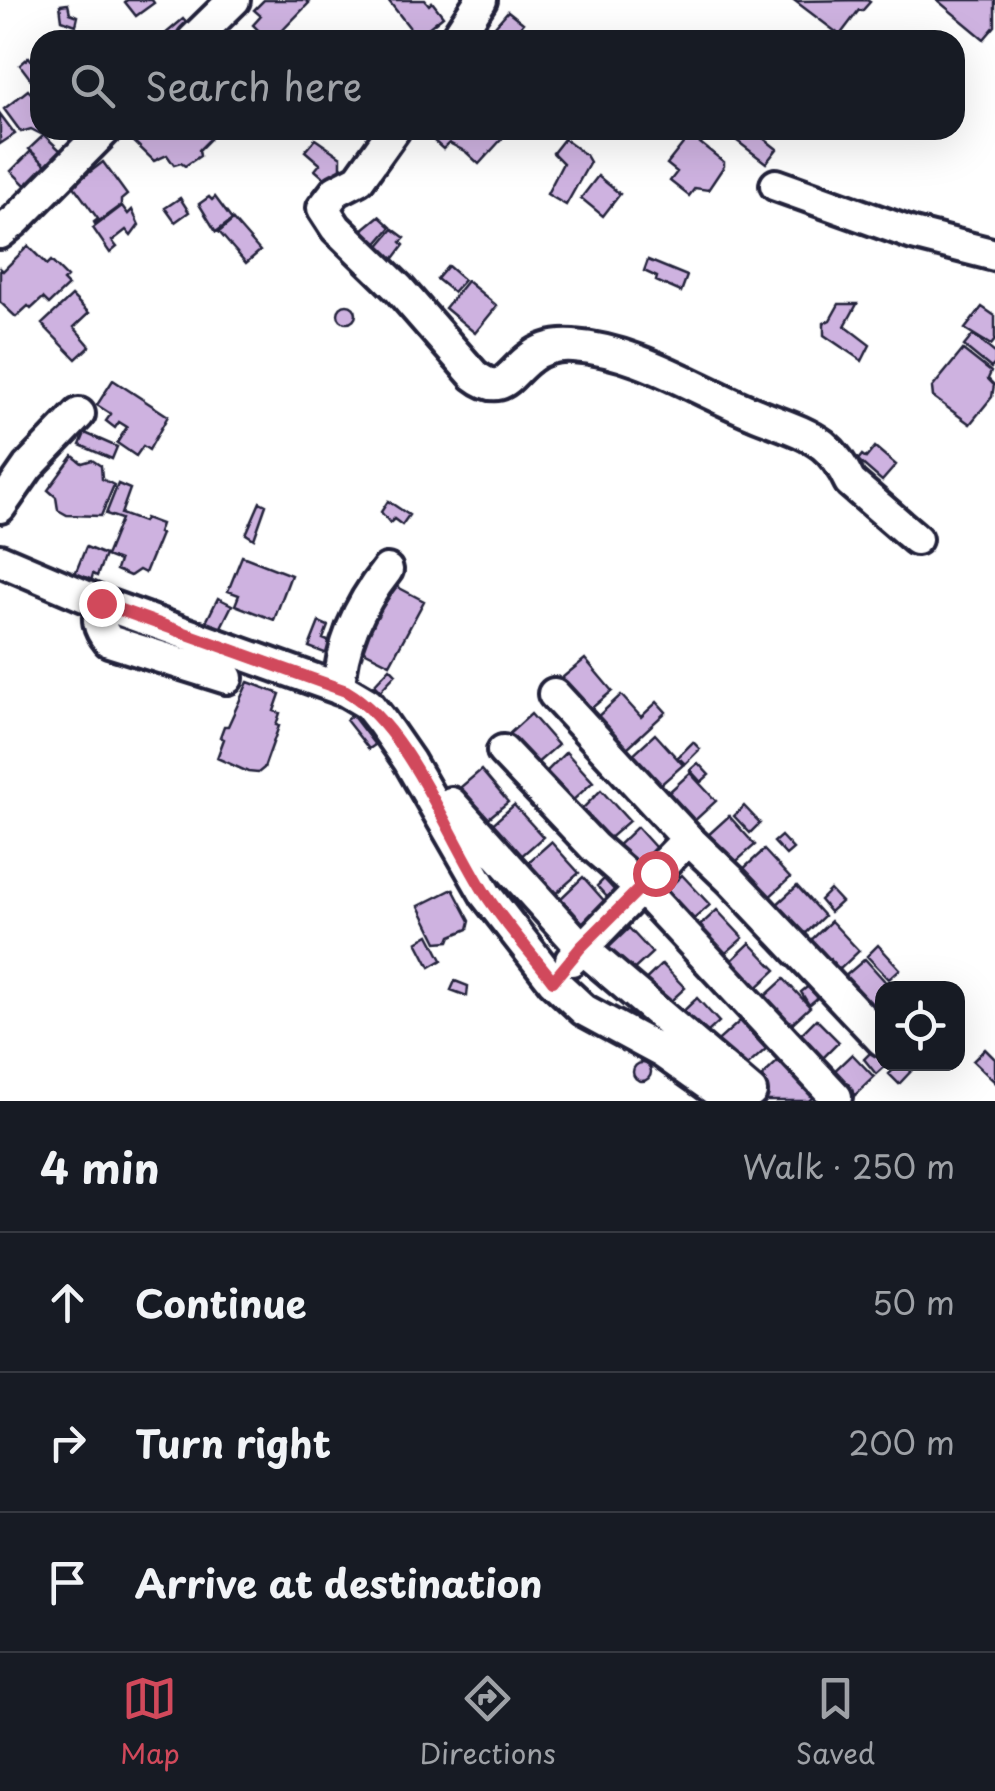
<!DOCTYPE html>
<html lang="en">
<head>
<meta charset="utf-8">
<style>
	:root { --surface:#171b24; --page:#20242c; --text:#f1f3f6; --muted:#9ea1a6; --line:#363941; --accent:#d1495b }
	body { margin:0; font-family:"Playpen Sans",sans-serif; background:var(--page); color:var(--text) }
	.controls { position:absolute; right:30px; bottom:30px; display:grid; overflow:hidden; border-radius:20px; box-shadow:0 10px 40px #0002 }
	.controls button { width:90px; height:90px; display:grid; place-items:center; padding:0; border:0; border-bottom:2px solid var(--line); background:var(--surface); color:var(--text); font:50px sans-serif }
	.stop { position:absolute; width:30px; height:30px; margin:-22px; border:8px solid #d1495b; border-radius:50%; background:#fff }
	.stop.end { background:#d1495b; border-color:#fff; box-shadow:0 2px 10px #0008 }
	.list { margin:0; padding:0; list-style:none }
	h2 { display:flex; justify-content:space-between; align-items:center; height:130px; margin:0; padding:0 40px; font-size:42px }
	h2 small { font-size:32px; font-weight:400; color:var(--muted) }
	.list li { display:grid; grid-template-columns:65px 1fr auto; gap:30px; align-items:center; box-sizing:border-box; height:140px; padding:0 40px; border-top:2px solid var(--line) }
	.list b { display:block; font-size:38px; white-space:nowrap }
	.list em { font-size:32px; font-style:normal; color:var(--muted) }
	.icon { flex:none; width:55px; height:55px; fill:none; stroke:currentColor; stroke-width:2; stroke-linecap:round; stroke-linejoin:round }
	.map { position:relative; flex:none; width:995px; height:1101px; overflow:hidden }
	.search { position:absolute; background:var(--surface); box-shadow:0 10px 40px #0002; left:30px; right:30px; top:30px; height:110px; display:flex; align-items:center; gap:25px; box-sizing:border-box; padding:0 35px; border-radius:30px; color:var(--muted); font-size:38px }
	.sheet { height:550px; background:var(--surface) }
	nav { display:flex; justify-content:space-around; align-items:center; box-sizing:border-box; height:140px; border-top:2px solid var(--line); background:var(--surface); font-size:28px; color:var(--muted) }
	nav a { display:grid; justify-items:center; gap:5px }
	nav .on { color:var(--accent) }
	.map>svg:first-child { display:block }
</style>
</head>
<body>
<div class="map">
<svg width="995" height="1101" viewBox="0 0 995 1101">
	<rect width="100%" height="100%" fill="#fff"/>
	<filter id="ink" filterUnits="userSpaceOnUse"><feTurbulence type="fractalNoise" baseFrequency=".01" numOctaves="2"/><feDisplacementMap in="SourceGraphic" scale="20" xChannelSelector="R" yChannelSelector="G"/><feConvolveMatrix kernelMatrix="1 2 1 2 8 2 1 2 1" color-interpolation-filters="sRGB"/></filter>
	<g filter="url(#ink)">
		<path fill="#ceb2e0" stroke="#22223b" stroke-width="2.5" d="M 127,0 L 152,0 L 154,3 L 136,16 L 125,2 Z
			M 264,0 L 306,0 L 309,3 L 273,40 L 268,40 L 253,25 L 261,16 L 254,10 Z
			M 388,0 L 425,0 L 429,5 L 432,2 L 443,16 L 417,37 Z
			M 867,0 L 870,2 L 862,11 L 859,10 L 840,35 L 795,1 Z
			M 937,0 L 995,0 L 995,26 L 984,39 Z
			M 68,4 L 70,13 L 78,16 L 76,25 L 62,20 L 60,5 Z
			M 508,11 L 523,23 L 509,40 L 483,40 Z
			M 183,19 L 190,27 L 176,40 L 158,40 Z
			M 29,57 L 40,72 L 40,81 L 35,85 L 20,65 Z
			M 28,90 L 40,103 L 40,130 L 46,130 L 41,134 L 31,129 L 21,132 L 4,109 Z
			M 0,114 L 15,134 L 0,144 Z
			M 128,130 L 205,130 L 212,137 L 199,150 L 200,156 L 185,166 L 181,163 L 174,165 L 167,155 L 154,161 L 124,132 Z
			M 422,130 L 510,130 L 479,164 L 466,152 L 449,143 L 443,149 Z
			M 731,130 L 753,130 L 777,149 L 766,163 L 728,134 Z
			M 44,135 L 61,151 L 47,166 L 29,149 Z
			M 690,135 L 724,162 L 724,166 L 708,190 L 695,188 L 689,196 L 670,181 L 677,172 L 667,164 Z
			M 315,139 L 341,157 L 341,173 L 331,184 L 315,170 L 320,164 L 305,151 Z
			M 564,139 L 586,155 L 590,162 L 566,205 L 547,194 L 563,163 L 553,153 Z
			M 31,151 L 47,166 L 27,187 L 11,171 Z
			M 103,162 L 127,195 L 121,200 L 121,205 L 95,224 L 94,222 L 98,219 L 73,185 Z
			M 598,176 L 620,194 L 603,216 L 581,198 Z
			M 209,197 L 212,200 L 215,197 L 232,220 L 216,232 L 199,204 Z
			M 180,198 L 189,212 L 175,222 L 165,208 Z
			M 122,206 L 128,214 L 132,210 L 139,225 L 131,236 L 126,230 L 112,241 L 117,247 L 110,253 L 93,228 Z
			M 379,216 L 391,227 L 373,248 L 357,234 Z
			M 233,220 L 260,251 L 246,263 L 219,232 Z
			M 393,229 L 405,238 L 401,242 L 404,245 L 392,261 L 377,248 Z
			M 28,246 L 47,265 L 51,261 L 67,277 L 63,281 L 68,286 L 49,304 L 43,298 L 31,309 L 28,306 L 16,317 L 0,302 L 0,268 L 3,271 Z
			M 648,260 L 687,276 L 681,292 L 656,281 L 657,277 L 644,271 Z
			M 448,266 L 464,280 L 453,292 L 437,279 Z
			M 467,281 L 497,306 L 475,333 L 445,308 Z
			M 72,296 L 89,313 L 74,327 L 90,346 L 76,359 L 42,324 Z
			M 839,304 L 857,304 L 845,326 L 870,345 L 862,361 L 824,335 L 824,323 L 830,320 Z
			M338 314a9 9 0 1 1 18 0a9 9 0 1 1-18 0Z
			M 982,307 L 995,316 L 995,340 L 991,345 L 965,329 Z
			M 973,335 L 995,353 L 995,364 L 991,368 L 964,346 Z
			M 963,350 L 991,372 L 988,379 L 994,385 L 992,397 L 970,424 L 933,397 L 932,388 Z
			M 113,380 L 168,416 L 149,450 L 143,446 L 136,456 L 117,443 L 127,427 L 119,422 L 115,428 L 106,421 L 111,414 L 97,405 Z
			M 85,433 L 117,447 L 112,459 L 80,445 Z
			M 875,447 L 896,465 L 882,481 L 858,460 L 862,455 L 866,458 Z
			M 73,456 L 82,463 L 92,460 L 101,466 L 102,479 L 114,485 L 101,516 L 67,515 L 58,510 L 56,497 L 48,490 Z
			M 118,484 L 130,489 L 121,514 L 143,522 L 145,518 L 161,524 L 158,533 L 161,534 L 145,573 L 139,570 L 130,576 L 116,570 L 119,561 L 106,556 L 121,519 L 106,514 Z
			M 388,501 L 409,515 L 402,525 L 394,519 L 390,523 L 381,512 Z
			M 260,502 L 266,505 L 254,539 L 246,534 Z
			M 86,547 L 105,555 L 97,576 L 93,574 L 91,581 L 75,574 Z
			M 242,556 L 291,575 L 274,620 L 235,605 L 239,595 L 228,591 Z
			M 390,583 L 424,601 L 390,664 L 356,647 Z
			M 218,598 L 232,605 L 217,635 L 203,628 Z
			M 319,622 L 328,626 L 323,639 L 335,644 L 330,655 L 309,647 Z
			M 585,659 L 612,691 L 587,712 L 561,685 L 562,678 Z
			M 390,668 L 396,674 L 380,691 L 374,685 Z
			M 248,682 L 280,694 L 274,711 L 280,713 L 276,725 L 279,726 L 264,768 L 258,773 L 248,772 L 217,758 L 224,739 L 220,737 L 224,726 L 228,726 Z
			M 621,695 L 641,717 L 657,702 L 666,712 L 626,749 L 614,736 L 610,740 L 595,719 Z
			M 531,714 L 558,745 L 535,765 L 509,740 L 510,733 Z
			M 352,715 L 375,745 L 369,749 L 346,720 Z
			M 655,734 L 683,765 L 658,787 L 631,756 Z
			M 693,742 L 700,749 L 685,764 L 678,757 Z
			M 566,752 L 593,782 L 570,803 L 544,774 Z
			M 698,763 L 709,775 L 701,782 L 690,770 Z
			M 481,770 L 508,802 L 485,821 L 455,792 Z
			M 690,773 L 716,801 L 691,824 L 666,799 L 667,794 Z
			M 601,790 L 629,821 L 606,841 L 579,812 Z
			M 514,805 L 543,837 L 518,859 L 489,827 Z
			M 744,806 L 760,823 L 750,833 L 734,816 Z
			M 729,816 L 755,845 L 730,867 L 706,837 Z
			M 637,827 L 664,857 L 641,878 L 614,849 Z
			M 781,836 L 793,849 L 786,855 L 774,842 Z
			M 551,842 L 579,873 L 553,896 L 525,865 Z
			M 764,850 L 790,878 L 765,901 L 741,871 Z
			M 682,875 L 710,905 L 687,925 L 660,896 Z
			M 583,877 L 607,904 L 585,926 L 576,917 L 572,922 L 558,901 Z
			M 604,879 L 615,891 L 608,898 L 597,886 Z
			M 797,886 L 824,916 L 800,939 L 774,907 Z
			M 453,889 L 470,921 L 468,929 L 451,936 L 449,941 L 437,942 L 419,906 Z
			M 830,890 L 841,902 L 830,912 L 820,900 Z
			M 717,910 L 743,938 L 719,959 L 694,931 Z
			M 831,921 L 859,951 L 835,974 L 809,942 Z
			M 629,928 L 652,953 L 628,975 L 605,951 Z
			M 429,935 L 442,960 L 430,967 L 417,942 Z
			M 750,943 L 776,970 L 752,992 L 727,965 Z
			M 878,945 L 900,969 L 889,979 L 867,956 Z
			M 865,959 L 891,988 L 882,988 L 882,998 L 869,1010 L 843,978 Z
			M 662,964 L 685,988 L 662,1009 L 637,988 Z
			M 784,979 L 810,1007 L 786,1029 L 762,999 Z
			M 455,981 L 468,986 L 467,996 L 451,990 Z
			M 811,984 L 821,995 L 809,1005 L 801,992 Z
			M 697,998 L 719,1022 L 698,1041 L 675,1019 Z
			M 816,1019 L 839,1042 L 817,1064 L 794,1041 Z
			M 740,1021 L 766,1049 L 737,1075 L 712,1046 Z
			M 875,1048 L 882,1056 L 882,1064 L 887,1064 L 876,1074 L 864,1059 Z
			M 985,1049 L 995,1059 L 995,1082 L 973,1061 Z
			M 852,1054 L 874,1077 L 850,1100 L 829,1076 Z
			M 779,1060 L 814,1096 L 809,1101 L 768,1101 L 753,1085 Z
			M633 1072a9 9 0 1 1 18 0a9 9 0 1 1-18 0Z
			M 899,1064 L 916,1066 L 899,1084 L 889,1074 Z"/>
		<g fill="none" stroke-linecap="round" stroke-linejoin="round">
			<defs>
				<path id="minor" d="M 193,40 L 234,0
					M 455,40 L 481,0
					M 394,130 L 359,179 L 336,191 L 323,208 L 336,228 L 399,289 L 474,375 C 503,398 509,373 530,358 C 542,348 558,345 573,346 C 637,350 695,389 753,413 C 776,423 803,430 823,445 C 834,454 844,469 850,482 L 916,539
					M 776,185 L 913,234 L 995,255
					M 0,233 L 16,220 L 105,130
					M 0,507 L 28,467 L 79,414
					M 0,560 L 101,603 L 346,691 L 368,704 L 382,722 L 409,761 L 486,895 L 553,981 L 584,1010 L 662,1052 L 731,1101
					M 101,603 C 97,619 98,627 109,641 L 227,678
					M 339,689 C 341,645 360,604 387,570
					M 554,694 L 688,839 L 571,960
					M 503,751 L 594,847 L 641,888 L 836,1097
					M 451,803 L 581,947 L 751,1092
					M 688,839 L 731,880 L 882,1040"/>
			</defs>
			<use href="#minor" stroke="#22223b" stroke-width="38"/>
			<use href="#minor" stroke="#fff" stroke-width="30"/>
		</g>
	</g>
	<g fill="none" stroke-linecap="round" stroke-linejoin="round" filter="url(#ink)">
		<path stroke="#d1495b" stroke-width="12" d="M 101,603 L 346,691 C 408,727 447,834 486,895 C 506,925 531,953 553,981 L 581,947 L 655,873"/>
	</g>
</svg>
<div class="controls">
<button><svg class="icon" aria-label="locate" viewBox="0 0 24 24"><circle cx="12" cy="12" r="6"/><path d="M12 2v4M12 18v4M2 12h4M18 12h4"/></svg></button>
</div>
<div class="stop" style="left:655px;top:873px"></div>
<div class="stop end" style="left:101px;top:603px"></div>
<div class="search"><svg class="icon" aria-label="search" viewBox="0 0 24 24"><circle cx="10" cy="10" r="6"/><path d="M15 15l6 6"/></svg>Search here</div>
</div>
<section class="sheet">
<h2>4 min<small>Walk · 250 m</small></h2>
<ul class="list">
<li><svg class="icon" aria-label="ahead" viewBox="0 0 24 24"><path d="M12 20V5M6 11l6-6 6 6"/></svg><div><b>Continue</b></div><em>50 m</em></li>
<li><svg class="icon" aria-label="right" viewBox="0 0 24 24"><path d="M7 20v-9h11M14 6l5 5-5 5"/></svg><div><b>Turn right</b></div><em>200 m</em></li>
<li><svg class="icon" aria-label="arrive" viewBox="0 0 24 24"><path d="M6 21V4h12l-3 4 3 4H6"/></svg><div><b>Arrive at destination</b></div></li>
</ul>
</section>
<nav>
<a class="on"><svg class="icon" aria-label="map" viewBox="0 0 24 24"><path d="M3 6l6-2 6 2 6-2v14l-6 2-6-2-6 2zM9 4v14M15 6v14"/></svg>Map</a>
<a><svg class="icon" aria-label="directions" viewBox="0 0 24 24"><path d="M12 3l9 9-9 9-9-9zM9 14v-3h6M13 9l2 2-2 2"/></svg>Directions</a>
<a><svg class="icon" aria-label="saved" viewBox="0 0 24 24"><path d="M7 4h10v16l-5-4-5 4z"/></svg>Saved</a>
</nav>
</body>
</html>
